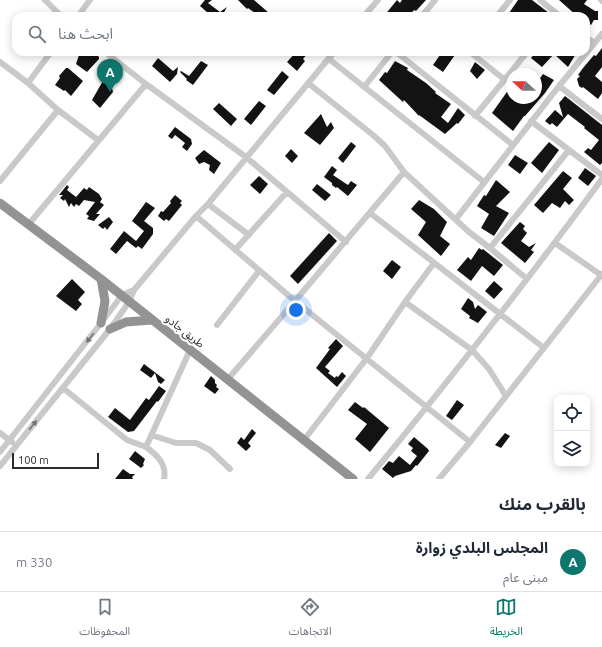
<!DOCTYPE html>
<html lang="ar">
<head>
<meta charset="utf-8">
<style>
	:root { --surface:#fff; --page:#f6f6f7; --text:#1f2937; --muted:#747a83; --line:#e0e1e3; --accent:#0f766e }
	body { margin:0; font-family:Ubuntu,"Noto Sans Arabic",sans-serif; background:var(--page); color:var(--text); direction:rtl }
	.controls { position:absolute; right:12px; bottom:12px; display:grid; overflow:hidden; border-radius:8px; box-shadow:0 2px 10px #0003 }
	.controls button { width:36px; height:36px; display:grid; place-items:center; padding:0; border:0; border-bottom:1px solid var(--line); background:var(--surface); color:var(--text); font:20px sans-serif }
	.compass { position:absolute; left:506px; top:68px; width:36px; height:36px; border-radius:50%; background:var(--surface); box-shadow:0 2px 10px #0003; rotate:292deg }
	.scale { position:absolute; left:12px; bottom:10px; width:87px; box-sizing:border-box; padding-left:4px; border:2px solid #2c2c2c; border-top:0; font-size:11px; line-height:14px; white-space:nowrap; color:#2c2c2c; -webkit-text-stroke:3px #fff; paint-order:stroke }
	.you { position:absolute; left:296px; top:310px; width:14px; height:14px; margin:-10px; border:3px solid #fff; border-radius:50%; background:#1a73e8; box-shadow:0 0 0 6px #1a73e833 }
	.badge { display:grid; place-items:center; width:26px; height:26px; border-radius:50%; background:var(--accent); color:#fff; font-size:13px; font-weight:700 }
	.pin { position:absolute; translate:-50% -33px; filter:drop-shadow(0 1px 2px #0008) }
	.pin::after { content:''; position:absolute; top:21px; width:14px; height:12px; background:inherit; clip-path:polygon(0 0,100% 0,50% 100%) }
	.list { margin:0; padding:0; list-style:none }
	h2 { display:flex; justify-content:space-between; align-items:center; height:52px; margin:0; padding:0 16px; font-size:17px }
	h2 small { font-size:13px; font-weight:400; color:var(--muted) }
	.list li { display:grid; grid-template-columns:26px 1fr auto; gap:12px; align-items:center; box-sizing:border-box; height:60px; padding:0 16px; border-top:1px solid var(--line) }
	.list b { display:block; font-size:15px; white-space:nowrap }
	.list p { margin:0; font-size:13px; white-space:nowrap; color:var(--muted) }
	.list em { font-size:13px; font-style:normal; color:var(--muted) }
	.icon { flex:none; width:22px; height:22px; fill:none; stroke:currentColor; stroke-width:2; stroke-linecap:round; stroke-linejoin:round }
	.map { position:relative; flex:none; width:602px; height:479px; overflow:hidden; direction:ltr }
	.search { position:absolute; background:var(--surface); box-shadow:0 2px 10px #0003; left:12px; right:12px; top:12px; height:44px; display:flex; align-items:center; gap:10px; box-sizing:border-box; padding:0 14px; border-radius:12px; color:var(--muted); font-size:15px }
	.sheet { height:112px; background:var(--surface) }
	nav { display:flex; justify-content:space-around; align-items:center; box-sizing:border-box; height:56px; border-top:1px solid var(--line); background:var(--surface); font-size:11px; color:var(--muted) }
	nav a { display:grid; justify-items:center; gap:2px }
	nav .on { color:var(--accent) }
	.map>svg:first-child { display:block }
</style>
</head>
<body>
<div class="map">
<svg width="602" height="479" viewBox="0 0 602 479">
	<rect width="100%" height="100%" fill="#fff"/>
	<path fill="#131313" d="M 205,0 L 212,0 L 208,3 L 220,12 L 227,7 L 223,14 L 225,16 L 211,16 L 208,13 L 200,6 Z
		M 238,0 L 254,0 L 269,13 L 267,16 L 259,16 L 248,8 L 247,9 Z
		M 397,0 L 400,3 L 402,0 L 426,0 L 416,11 L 414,10 L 409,16 L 384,16 Z
		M 518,0 L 532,0 L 549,13 L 549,16 L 507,16 Z
		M 559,0 L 587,0 L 584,4 L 595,11 L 598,11 L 598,20 L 594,20 L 591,25 L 586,21 L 586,16 L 577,16 Z
		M 602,48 L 602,67 L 595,76 L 602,82 L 602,93 L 598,99 L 583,87 L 582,88 L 579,86 L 577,79 L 580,76 L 578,75 L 583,68 L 594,55 L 596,56 Z
		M 80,52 L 94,52 L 99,57 L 99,59 L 87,72 L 76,64 Z
		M 296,52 L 309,52 L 303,59 L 305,61 L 297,71 L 287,62 Z
		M 442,52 L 457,52 L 443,72 L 433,65 Z
		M 536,52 L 577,52 L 568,67 L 554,54 L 542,67 L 531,58 Z
		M 158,58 L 173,71 L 178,67 L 177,74 L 170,82 L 152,66 Z
		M 201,61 L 208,65 L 193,85 L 186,80 L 187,79 L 180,72 L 181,71 L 189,76 Z
		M 395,61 L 408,68 L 407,70 L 426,83 L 436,92 L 435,93 L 451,104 L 441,117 L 448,123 L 458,108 L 465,115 L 458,124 L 457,123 L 445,134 L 419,115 L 419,116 L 404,100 L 403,102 L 379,80 L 385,72 L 387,73 Z
		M 475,62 L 485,70 L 477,79 L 470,71 Z
		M 102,65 L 109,72 L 112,67 L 121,74 L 112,88 L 113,92 L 100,108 L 92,100 L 104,79 L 98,73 Z
		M 66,68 L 68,68 L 83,81 L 71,96 L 65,90 L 64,91 L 55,85 L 60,78 L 59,76 Z
		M 282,71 L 289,77 L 274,95 L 267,90 Z
		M 543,74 L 554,80 L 545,93 L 525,116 L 524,116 L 513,131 L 492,113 L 509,89 L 512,91 L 512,98 L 536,98 L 536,84 Z
		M 565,96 L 602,125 L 602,163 L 600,165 L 584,152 L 588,148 L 591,150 L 599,140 L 584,128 L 585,127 L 568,114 L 557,127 L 552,123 L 550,125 L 545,121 L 555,110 L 563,117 L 559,103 Z
		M 259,101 L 266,106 L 251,125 L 244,119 Z
		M 219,103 L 237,119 L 231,126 L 213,109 Z
		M 321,114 L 327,127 L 331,122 L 334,128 L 320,145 L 304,133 Z
		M 175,127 L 191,139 L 192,144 L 187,151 L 182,147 L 185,143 L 175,135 L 172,139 L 168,136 Z
		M 351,142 L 356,146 L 343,163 L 338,158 Z
		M 549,142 L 559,150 L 542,173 L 531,163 Z
		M 291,149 L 298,156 L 292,163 L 285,156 Z
		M 204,150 L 221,163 L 214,174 L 209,170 L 210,165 L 204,162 L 199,164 L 195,158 Z
		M 515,155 L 528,163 L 520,174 L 508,165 Z
		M 332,166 L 337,170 L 333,175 L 348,185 L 351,181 L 357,185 L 348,196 L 337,187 L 336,188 L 332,185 L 332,183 L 324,177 Z
		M 585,168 L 596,176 L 588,186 L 578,178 Z
		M 563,171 L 572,178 L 563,189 L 574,200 L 569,205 L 565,201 L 560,208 L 552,203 L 543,213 L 534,205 Z
		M 259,176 L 268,184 L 260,194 L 250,185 Z
		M 496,180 L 510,192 L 496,206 L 509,213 L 494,236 L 481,228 L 489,214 L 477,206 L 484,195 L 486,196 Z
		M 317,184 L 331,195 L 325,201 L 312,190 Z
		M 67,185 L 69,187 L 67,190 L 76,197 L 84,188 L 87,190 L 89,187 L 99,194 L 102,199 L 100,202 L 104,205 L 96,214 L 100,214 L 94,221 L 87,219 L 89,216 L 86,214 L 95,202 L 84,200 L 79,206 L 76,204 L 74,207 L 71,203 L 69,207 L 65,199 L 64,201 L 60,198 L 63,195 L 59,195 Z
		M 175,195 L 182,201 L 180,203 L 182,205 L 169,221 L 166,219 L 164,221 L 158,216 L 161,211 L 163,212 L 171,203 L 170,201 Z
		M 419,200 L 434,209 L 447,222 L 440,236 L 450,244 L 441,256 L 418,235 L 426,222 L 411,209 Z
		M 146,202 L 155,208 L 144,221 L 153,228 L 153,234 L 142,249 L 138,246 L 136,248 L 127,241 L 116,254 L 110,249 L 124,231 L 136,241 L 144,231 L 132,221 Z
		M 109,217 L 113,222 L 107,230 L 105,227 L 103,229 L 98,225 Z
		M 520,222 L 525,226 L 523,229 L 527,233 L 521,241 L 529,247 L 536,243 L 531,250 L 534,252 L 525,263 L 501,243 Z
		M 329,233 L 337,241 L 298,284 L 290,276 Z
		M 479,248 L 482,250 L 483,249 L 503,265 L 494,276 L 482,266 L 471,281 L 457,270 L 468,257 L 471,260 Z
		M 392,260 L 401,267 L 392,279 L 383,271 Z
		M 72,279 L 85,292 L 78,300 L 82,304 L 76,311 L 56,296 Z
		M 494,281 L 503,289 L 494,299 L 485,291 Z
		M 468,298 L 473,302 L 475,309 L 478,305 L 487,312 L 478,323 L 469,318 L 470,316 L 461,309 Z
		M 336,339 L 343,346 L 325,367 L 330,371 L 328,373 L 335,378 L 336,376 L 338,377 L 342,372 L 346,376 L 337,387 L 316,368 L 330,349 L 328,348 Z
		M 144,364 L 165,380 L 161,384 L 158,382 L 155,373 L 151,378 L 140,370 Z
		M 211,376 L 215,380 L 215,383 L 217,385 L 216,387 L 219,389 L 215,394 L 204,386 Z
		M 159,386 L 166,391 L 158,402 L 157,401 L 134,431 L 128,432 L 108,417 L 115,408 L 130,420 L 146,398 L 149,400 Z
		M 457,400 L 464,405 L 452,420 L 446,416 Z
		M 355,402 L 363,408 L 364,407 L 389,428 L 370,452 L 355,439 L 367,424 L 348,410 Z
		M 252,429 L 256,433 L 248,443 L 251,446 L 246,451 L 237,443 L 241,437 L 244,440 Z
		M 505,433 L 510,436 L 501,448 L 495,445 Z
		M 414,437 L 428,449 L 429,451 L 417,466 L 416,465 L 411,471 L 395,476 L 393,478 L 382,469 L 389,461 L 393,463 L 399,456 L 410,465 L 417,456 L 411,451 L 413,448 L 408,444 Z
		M 135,451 L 145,459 L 143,464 L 144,465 L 141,468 L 129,459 Z
		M 123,469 L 130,474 L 135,474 L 132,477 L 133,479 L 115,479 Z"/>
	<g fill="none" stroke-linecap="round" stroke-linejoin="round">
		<path stroke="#c9c9c9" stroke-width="6" d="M 45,0 L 61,16
			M 540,0 L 560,16
			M 601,0 L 602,1
			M 78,16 L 90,0
			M 364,16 L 378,0
			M 422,16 L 435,0
			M 497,16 L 510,0
			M 586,37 L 594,43
			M 105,52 L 146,84
			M 396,52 L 513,145
			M 470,52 L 505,80
			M 329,59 L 484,182
			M 0,62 L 28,83
			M 308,83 L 373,135 L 385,146 L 404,172 L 469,232 L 490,248 L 527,279
			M 559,86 L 602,119
			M 364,87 L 392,52
			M 58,110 L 98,140
			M 475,116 L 527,52
			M 531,121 L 602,175
			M 0,181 L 58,110 L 28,83 L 51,52
			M 208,204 L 249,235
			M 370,213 L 544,348
			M 196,216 L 295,301 L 470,442
			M 456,219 L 559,86 L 602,34
			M 28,225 L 146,84 L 246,157 L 346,242
			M 555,243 L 601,275
			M 490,248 L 569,150
			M 235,250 L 287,192
			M 405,302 L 472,350 L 489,369 L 506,396
			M 217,325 L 259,271
			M 228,379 L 295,301 L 404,172
			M 63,388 L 127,440 L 146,447
			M 0,433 L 12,442
			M 151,435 L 176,443 L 196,443 L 210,450 L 230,469
			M 304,440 L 367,358 L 405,302 L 434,263
			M 0,452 L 101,323 L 122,295 L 134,290
			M 0,466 L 110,329 L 129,302 L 134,290 L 196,216 L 208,204 L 334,52
			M 164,479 C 167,464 157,455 146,447 L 190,350
			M 368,479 C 449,381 527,281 602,179
			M 439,479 L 470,442 L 602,274"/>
		<path stroke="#939393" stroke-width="9" d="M 0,203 L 101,279 L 353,479
			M 101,279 L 105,301 L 101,323
			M 110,329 L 126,322 L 151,320"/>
	</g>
	<defs><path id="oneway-solid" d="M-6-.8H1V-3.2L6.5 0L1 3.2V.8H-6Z"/></defs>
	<g fill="#737373">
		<use href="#oneway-solid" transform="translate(90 338) rotate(128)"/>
		<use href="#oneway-solid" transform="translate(33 425) rotate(-51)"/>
	</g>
	<g text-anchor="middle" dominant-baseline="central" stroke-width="4" stroke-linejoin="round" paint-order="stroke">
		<g font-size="11" fill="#2c2c2c" stroke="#fff">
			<text transform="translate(185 331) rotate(38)">طريق جادو</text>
		</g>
	</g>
</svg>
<div class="controls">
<button><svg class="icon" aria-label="locate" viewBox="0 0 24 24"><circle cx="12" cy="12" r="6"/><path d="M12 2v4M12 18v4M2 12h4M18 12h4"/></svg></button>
<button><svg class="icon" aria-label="layers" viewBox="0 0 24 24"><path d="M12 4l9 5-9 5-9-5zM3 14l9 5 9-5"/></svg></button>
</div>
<svg class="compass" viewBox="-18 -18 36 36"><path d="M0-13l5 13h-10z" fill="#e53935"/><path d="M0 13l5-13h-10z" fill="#747a83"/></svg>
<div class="scale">100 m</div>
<div class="you"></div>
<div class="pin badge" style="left:110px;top:92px">A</div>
<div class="search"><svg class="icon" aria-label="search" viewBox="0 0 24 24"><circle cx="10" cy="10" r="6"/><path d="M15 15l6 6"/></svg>ابحث هنا</div>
</div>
<section class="sheet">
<h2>بالقرب منك<small></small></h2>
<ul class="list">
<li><span class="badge">A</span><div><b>المجلس البلدي زوارة</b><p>مبنى عام</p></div><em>330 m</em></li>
</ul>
</section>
<nav>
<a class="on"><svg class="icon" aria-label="map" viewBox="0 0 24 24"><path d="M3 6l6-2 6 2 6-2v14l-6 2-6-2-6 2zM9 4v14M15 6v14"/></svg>الخريطة</a>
<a><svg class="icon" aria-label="directions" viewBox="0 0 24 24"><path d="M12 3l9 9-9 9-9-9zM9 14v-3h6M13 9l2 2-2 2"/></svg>الاتجاهات</a>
<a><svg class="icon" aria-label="saved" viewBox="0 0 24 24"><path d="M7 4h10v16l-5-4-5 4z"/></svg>المحفوظات</a>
</nav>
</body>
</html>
